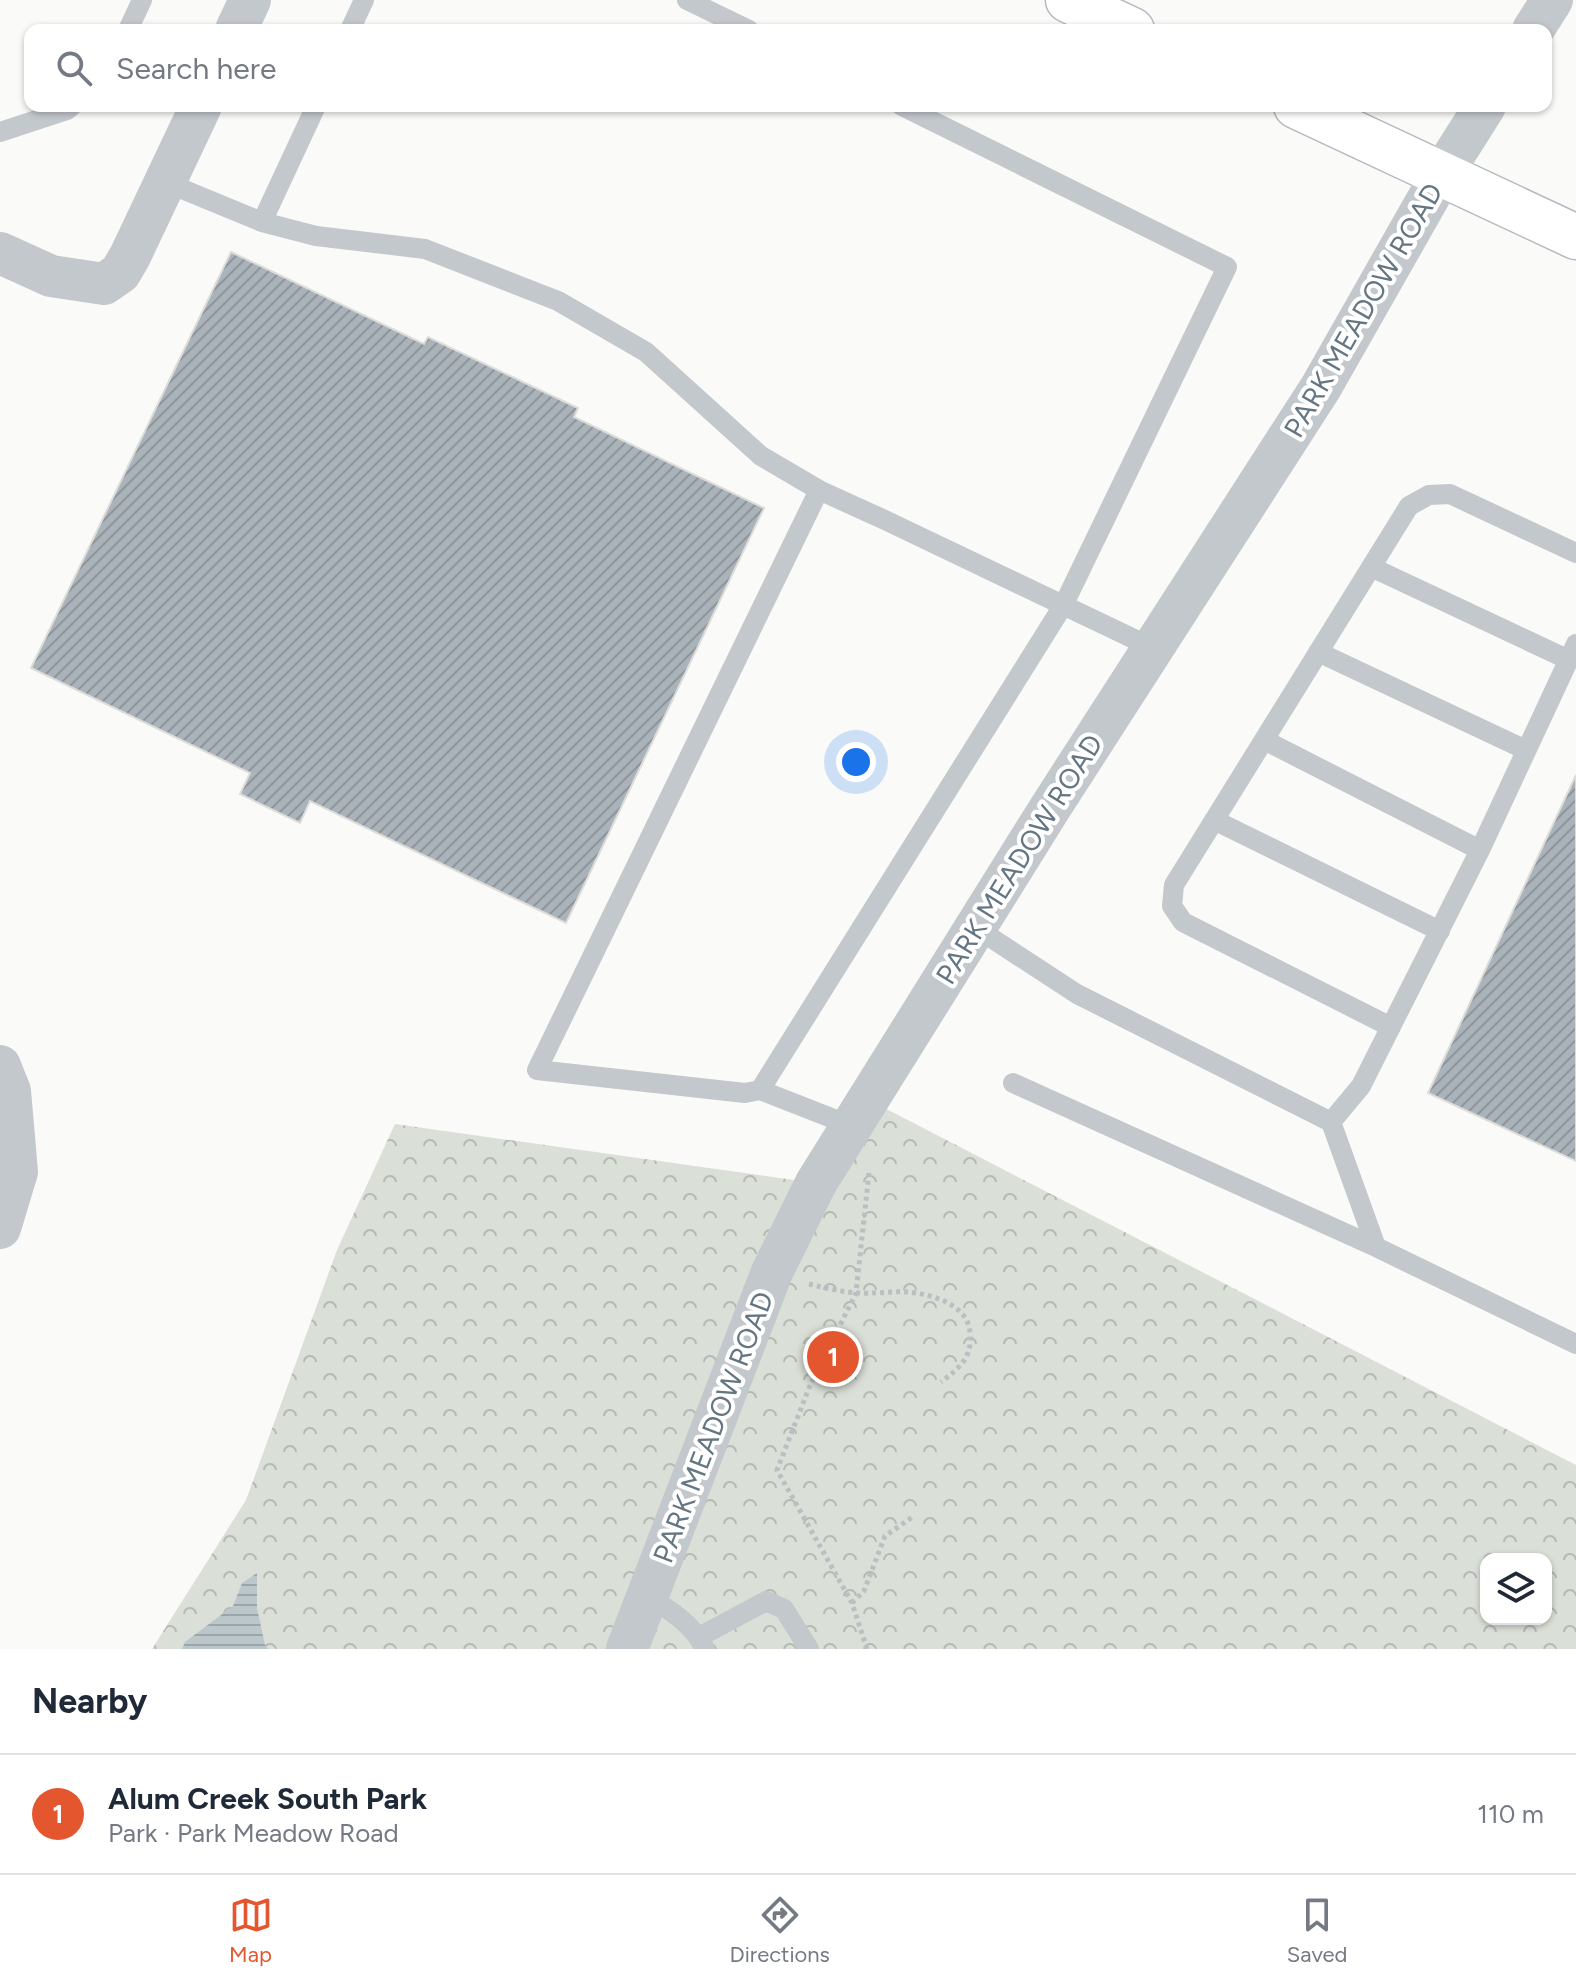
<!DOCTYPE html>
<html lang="en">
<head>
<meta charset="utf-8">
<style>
	:root { --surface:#fff; --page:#f6f6f7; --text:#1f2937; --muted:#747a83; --line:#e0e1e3; --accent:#e4572e }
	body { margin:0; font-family:Figtree,sans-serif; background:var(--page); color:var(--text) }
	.controls { position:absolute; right:24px; bottom:24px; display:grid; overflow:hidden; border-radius:16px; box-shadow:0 2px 6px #0004 }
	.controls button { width:72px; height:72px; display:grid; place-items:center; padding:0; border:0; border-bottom:2px solid var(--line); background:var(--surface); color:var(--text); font:40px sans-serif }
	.you { position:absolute; left:856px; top:762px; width:28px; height:28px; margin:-20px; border:6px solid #fff; border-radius:50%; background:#1a73e8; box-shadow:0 0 0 12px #1a73e833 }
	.badge { display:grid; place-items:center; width:52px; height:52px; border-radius:50%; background:var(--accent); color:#fff; font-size:26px; font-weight:700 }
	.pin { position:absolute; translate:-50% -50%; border:4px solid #fff; box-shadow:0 2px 8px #0006 }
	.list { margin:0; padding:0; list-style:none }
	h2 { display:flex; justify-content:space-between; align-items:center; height:104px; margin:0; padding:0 32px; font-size:34px }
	h2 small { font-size:26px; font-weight:400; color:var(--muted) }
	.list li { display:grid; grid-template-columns:52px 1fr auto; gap:24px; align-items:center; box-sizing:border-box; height:120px; padding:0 32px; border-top:2px solid var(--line) }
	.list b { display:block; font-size:30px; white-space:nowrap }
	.list p { margin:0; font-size:26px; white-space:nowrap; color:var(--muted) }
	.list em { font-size:26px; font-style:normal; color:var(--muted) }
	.icon { flex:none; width:44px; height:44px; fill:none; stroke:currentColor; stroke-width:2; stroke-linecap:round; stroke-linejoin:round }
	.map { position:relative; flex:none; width:1576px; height:1649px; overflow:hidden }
	.search { position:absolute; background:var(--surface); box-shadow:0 2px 6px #0004; left:24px; right:24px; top:24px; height:88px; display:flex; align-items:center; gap:20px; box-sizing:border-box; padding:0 28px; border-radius:16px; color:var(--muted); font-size:30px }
	.sheet { height:224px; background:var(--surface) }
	nav { display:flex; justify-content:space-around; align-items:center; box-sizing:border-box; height:112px; border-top:2px solid var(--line); background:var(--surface); font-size:22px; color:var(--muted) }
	nav a { display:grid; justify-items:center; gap:4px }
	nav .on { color:var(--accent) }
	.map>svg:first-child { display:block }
</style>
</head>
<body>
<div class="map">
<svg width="1576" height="1649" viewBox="0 0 1576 1649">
	<defs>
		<pattern id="forest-crowns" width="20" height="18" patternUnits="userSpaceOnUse" patternTransform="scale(2)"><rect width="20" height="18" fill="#dadfd7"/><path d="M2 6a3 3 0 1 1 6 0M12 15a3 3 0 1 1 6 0" fill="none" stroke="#b4b9b4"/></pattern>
		<pattern id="water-rules" width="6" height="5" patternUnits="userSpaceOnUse" patternTransform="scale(2)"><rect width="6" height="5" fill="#bbc7cb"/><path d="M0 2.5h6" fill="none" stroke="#9ca6aa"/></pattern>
		<pattern id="building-hatch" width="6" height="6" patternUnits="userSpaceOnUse" patternTransform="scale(2)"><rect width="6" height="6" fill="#aab3b9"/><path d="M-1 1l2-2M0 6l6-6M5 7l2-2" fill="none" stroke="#8e969c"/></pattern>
	</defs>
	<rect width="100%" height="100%" fill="#fafaf8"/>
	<path fill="url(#forest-crowns)" fill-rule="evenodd" d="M 869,1100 L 1576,1465 L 1576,1649 L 152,1649 L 246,1500 L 337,1250 L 395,1124 L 815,1183 ZM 1486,1559 L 1546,1559 L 1546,1619 L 1486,1619 Z"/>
	<path fill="url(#water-rules)" d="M 257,1573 L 257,1608 L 265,1645 L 268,1649 L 182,1649 L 185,1642 L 233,1606 L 242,1583 Z"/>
	<path fill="url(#building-hatch)" stroke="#dcdcda" stroke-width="2" d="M 231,252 L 424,344 L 428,337 L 578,408 L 574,417 L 764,508 L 566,923 L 310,801 L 300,823 L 240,794 L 250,773 L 31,668 Z
		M 1576,775 L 1576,1161 L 1428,1093 Z"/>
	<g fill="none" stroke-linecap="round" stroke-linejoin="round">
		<defs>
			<path id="secondary" d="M 1068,0 L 1132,30
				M 1296,106 L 1576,237"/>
		</defs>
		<use href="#secondary" stroke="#b3babf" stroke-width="47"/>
		<path stroke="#bbbfc2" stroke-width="5" stroke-dasharray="4 4" stroke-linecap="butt" d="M 809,1284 C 825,1288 842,1292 858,1293 C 874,1294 891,1291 908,1292 C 932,1294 968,1305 970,1332 C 973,1358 959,1368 941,1382
			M 852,1603 L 864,1591 L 885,1536 L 914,1516
			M 867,1649 L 852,1603 L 777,1470 L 809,1388 L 856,1293 L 869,1173"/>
		<path stroke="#c3c8cc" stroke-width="20" d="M 687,0 L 749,30
			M 128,30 L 142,0
			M 350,30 L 364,0
			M 0,132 L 67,110 L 72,106
			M 165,182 L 262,222 L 316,236 L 425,249 L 558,301 L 646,352 L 761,456 L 819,490 L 887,521 L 1153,648
			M 262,222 L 316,106
			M 819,490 L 537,1070 L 745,1093 L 760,1090 L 852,1126
			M 1371,567 L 1569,660
			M 1318,652 L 1526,750
			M 1264,740 L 1480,850
			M 1214,820 L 1440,931
			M 976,928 L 1077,994 L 1331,1122 L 1376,1247 L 1576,1344
			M 1391,1027 L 1183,922 L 1172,906 L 1174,885 L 1409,506 L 1429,495 L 1450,494 L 1576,553
			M 1013,1083 L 1376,1247
			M 760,1090 L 1064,604 L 1227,267 L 902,106
			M 1331,1122 L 1361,1086 L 1480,850 L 1576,644
			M 648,1596 C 671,1611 693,1624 705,1649
			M 699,1637 L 766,1601 L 784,1609 L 809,1649"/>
		<path stroke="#c3c8cc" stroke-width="42" d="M 236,30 L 250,0
			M 1533,30 L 1552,0
			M 0,253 L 51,276 L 104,284 L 120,273 L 130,256 L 201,106
			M 0,1066 L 10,1091 L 17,1172 L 0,1228
			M 627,1649 L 772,1272 L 816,1183 L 1050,808 L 1321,387 L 1442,174 L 1485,106"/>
		<use href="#secondary" stroke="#fff" stroke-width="44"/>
	</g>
	<g text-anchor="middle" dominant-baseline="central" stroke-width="8" stroke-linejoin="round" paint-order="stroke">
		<g font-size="28" fill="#657683" stroke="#fff">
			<text transform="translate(1363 310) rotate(-60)">PARK MEADOW ROAD</text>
			<text transform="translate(1019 859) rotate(-58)">PARK MEADOW ROAD</text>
			<text transform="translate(713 1427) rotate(-69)">PARK MEADOW ROAD</text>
		</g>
	</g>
</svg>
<div class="controls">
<button><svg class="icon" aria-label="layers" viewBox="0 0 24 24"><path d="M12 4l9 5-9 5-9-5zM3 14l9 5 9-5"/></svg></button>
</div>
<div class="you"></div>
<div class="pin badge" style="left:833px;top:1357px">1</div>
<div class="search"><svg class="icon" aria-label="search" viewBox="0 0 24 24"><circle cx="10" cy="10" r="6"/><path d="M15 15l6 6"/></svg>Search here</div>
</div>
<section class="sheet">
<h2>Nearby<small></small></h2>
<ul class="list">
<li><span class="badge">1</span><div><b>Alum Creek South Park</b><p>Park · Park Meadow Road</p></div><em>110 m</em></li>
</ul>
</section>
<nav>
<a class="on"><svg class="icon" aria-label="map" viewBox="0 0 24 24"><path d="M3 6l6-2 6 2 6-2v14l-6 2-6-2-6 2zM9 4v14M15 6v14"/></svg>Map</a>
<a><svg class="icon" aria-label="directions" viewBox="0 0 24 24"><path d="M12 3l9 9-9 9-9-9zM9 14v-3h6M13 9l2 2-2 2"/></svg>Directions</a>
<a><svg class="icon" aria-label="saved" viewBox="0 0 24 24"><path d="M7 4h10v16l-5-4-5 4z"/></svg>Saved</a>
</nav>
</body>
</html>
